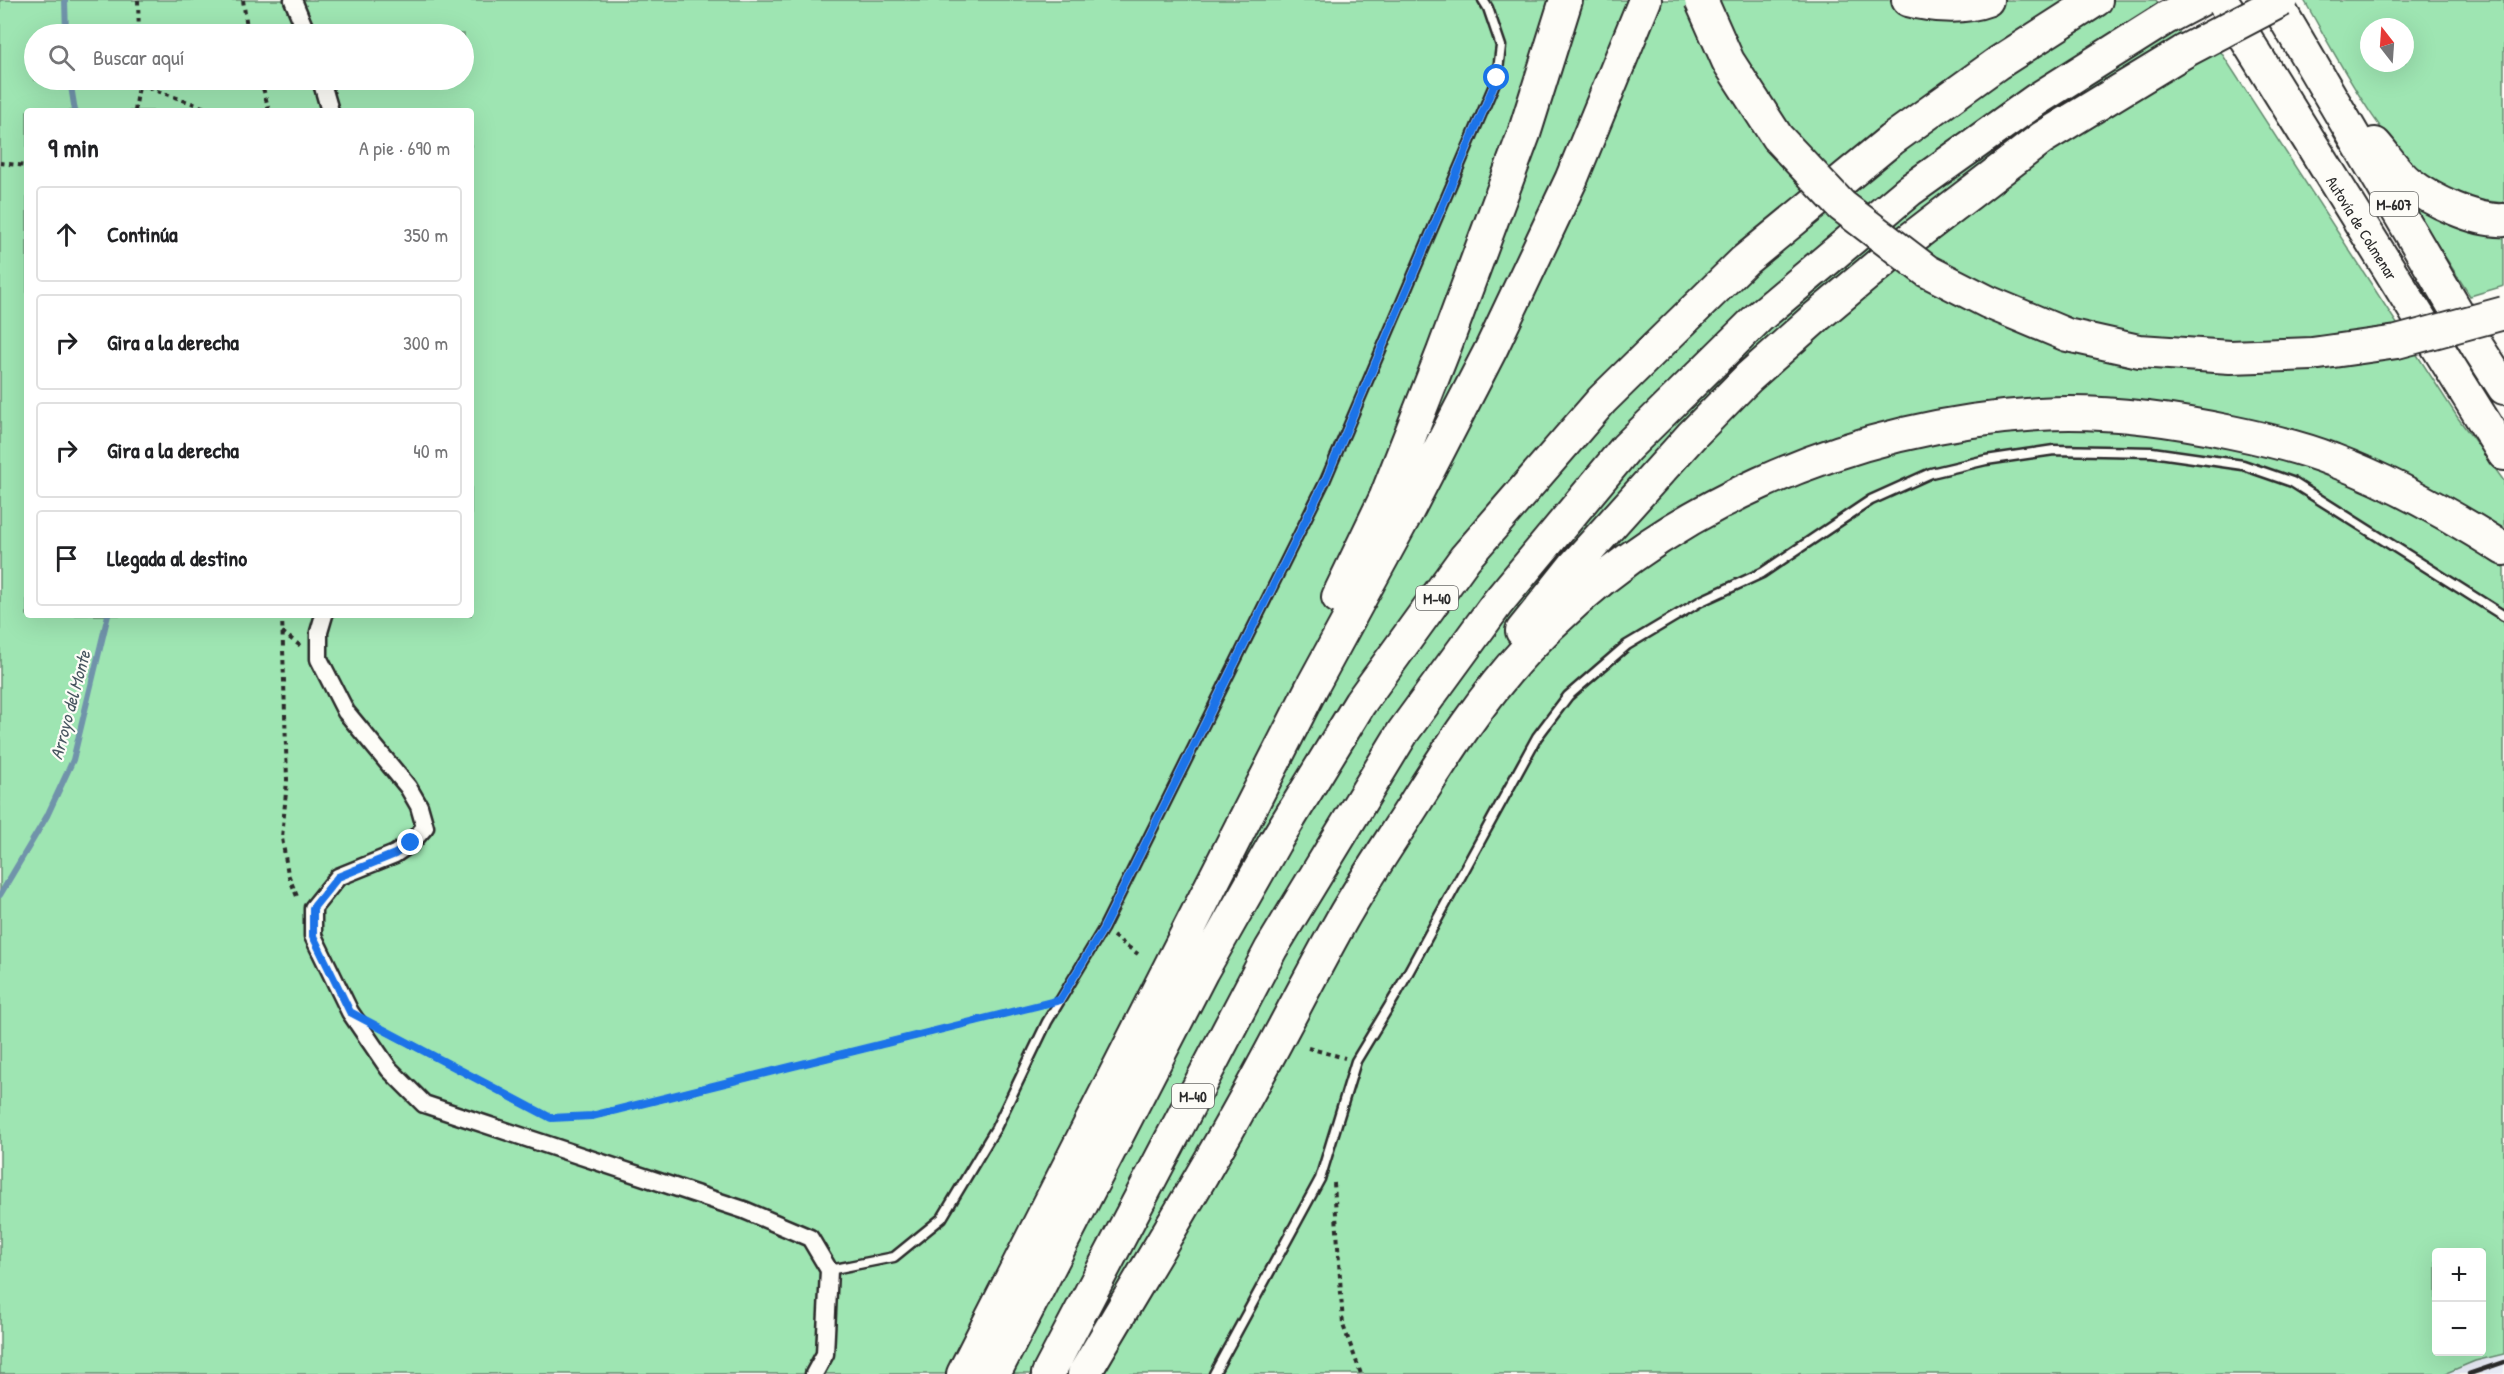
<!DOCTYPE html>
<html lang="es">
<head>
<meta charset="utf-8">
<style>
	:root { --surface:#fff; --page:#f2f2f2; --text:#202124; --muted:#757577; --line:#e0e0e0 }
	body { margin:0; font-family:"Patrick Hand",sans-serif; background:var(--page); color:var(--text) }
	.controls { position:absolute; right:18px; bottom:18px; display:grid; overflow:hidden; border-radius:6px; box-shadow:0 6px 24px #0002 }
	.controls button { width:54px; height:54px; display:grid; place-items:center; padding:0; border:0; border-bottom:2px solid var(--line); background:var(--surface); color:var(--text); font:30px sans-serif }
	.compass { position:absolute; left:2360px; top:18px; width:54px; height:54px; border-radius:50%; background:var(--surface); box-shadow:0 6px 24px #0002; rotate:343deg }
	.stop { position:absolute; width:18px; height:18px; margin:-14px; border:4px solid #1a73e8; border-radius:50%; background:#fff }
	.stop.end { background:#1a73e8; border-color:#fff; box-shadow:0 2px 6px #0008 }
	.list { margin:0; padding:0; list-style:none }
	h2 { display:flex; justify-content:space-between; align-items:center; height:78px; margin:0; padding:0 24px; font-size:26px }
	h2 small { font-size:20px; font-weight:400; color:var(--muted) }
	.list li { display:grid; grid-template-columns:39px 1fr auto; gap:18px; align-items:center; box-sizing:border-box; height:96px; margin:0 12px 12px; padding:0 12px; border:2px solid var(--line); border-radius:6px }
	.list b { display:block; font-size:22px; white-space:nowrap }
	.list em { font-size:20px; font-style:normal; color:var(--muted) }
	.icon { flex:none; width:33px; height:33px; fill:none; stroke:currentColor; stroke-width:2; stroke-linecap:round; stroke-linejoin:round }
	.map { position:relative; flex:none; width:2504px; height:1374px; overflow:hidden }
	.search { position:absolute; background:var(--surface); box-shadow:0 6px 24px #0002; left:24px; top:24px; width:450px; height:66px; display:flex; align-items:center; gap:15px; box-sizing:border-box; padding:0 21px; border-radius:33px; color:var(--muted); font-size:22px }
	.panel { position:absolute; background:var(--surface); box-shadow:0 6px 24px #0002; left:24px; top:108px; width:450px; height:510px; border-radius:6px }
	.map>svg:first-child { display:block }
</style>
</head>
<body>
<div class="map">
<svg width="2504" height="1374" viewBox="0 0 2504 1374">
	<rect width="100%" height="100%" fill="#fdfcf7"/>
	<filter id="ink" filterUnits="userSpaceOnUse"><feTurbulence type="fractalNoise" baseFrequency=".0167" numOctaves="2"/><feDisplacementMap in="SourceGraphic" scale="12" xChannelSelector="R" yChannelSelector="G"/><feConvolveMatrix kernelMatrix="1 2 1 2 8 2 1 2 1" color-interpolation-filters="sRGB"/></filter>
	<g filter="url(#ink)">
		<path fill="#e8ebf6" d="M 2504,1354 L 2504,1374 L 2439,1374 L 2475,1361 Z"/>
		<path fill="#9ee5b2" stroke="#64886e" stroke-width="1.5" fill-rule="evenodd" d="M 0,0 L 2156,0 L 2200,61 L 2219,49 L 2458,418 L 2504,481 L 2504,1354 L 2475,1361 L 2444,1374 L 0,1374 ZM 34,34 L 464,34 L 464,80 L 34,80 ZM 27,111 L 471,111 L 471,615 L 27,615 ZM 2436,1252 L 2482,1252 L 2482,1352 L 2436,1352 Z
			M 2304,0 L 2504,0 L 2504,203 C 2481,201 2458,197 2438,185 C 2386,156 2334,52 2304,0 ZM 2369,27 L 2405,27 L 2405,63 L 2369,63 Z
			M 2409,200 L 2504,233 L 2504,286 L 2470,296 Z"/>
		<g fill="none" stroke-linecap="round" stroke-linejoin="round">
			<path stroke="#7093aa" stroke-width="6" d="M 65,0 L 66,34
				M 70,80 L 75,111
				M 0,895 L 47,816 L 73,760 L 108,615"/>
			<defs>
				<path id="lane" d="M 829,1270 L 894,1257 L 942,1218 L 996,1128 L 1047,1022 L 1103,929 L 1325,481 L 1497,78 L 1501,46 L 1488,8 L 1483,0
					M 1214,1374 L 1320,1179 L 1356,1061 L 1397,993 L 1537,737 L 1568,696 L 1627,645 L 1701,601 L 1762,573 L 1871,500 L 1931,473 L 1986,460 L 2054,450 L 2152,452 L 2243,465 L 2292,482 L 2504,616"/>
				<path id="street" d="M 293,0 L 307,34
					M 321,80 L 330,111
					M 324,615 L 319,632 L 319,659 L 346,712 L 408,787 L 419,806 L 425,827 L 411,843 L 395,854 L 338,877 L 313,908 L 313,936 L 350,1012 L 389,1069 L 424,1104 L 744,1210 L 810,1238 L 829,1270 L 825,1354 L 814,1374"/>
				<path id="highway" d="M 1908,0 C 1931,6 1963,9 1987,0
					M 2222,0 L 2504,454
					M 2274,0 L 2477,346 L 2504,388
					M 2375,144 C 2386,156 2396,173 2409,183 C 2431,200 2476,222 2504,220
					M 1338,597 L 1385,499 L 1443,352 L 1524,134 L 1566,0
					M 1522,631 L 1574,566 L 1692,435 L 1749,377 L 1815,318 L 1896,250 L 2042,138 L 2185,51
					M 963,1374 L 1313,685 L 1407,512 L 1491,349 L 1571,180 L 1645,0
					M 994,1374 L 1202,971 L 1275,842 L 1360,703 L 1465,558 L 1602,400 L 1744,261 L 1891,140 L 1998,63 L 2096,0
					M 1048,1374 L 1271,949 L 1403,732 L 1498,602 L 1626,448 L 1759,317 L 1910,190 L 2036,100 L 2166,18 L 2200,0
					M 1084,1374 C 1138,1282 1194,1192 1245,1099 C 1278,1040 1308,980 1341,921 C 1363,882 1389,844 1413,806 C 1447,752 1482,697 1526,650 C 1658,508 1847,426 2039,414 C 2103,410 2169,419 2231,432 C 2265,439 2301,447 2333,460 C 2394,483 2449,514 2504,549"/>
			</defs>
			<use href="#lane" stroke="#2b2b2b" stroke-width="13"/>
			<use href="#street" stroke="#2b2b2b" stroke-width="21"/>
			<use href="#highway" stroke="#2b2b2b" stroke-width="36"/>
			<path stroke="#2b2b2b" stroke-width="4" stroke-dasharray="4.5 4.5" stroke-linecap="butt" d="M 138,0 L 139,34
				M 243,0 L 248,34
				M 261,80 L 269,111
				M 140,85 L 214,111
				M 135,111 L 140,80
				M 0,163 L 27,166
				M 282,615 L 287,780 L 282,838 L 288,874 L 298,899
				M 282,632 L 302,647
				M 1113,936 L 1138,954
				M 385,1031 L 551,1118 L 593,1116 L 1042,1005
				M 1308,1048 L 1345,1058
				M 1334,1183 L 1343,1325 L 1361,1374"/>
			<use href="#lane" stroke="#fdfcf7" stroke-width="8"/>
			<use href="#street" stroke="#fdfcf7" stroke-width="16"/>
			<use href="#highway" stroke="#fdfcf7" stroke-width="32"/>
			<path stroke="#2b2b2b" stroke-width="4.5" d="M 2469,1374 L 2504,1362"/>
			<defs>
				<path id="highway-bridge" d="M 1701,0 L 1728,61 L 1777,137 L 1842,206 L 1927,271 L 1988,302 L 2067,335 L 2139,351 L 2230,357 L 2312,354 L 2397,342 L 2504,313
					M 2185,51 L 2282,0"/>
			</defs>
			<use href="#highway-bridge" stroke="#2b2b2b" stroke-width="36" stroke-linecap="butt"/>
			<use href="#highway-bridge" stroke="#fdfcf7" stroke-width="32"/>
		</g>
	</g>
	<g fill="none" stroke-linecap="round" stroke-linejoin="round" filter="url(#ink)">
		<path stroke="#1a73e8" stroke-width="8" d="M 411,843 L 395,854 L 338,877 L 313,908 L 313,936 L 350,1012 L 551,1118 L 592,1116 L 1060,1000 L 1103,929 L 1325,481 L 1497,78"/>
	</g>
	<g text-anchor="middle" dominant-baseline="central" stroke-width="4.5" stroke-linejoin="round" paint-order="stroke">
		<g fill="#fdfcf7" stroke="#6a6a68" stroke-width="1.5">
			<rect x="2370" y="192" width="48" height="24" rx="4.5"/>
			<rect x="1416" y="586" width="42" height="24" rx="4.5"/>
			<rect x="1172" y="1084" width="42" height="24" rx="4.5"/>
		</g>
		<g font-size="15" font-weight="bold" fill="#2b2b2b">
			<text x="2394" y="204">M-607</text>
			<text x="1437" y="598">M-40</text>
			<text x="1193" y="1096">M-40</text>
		</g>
		<g font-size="16" fill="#2b2b2b" stroke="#fdfcf7">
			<text transform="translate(2362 228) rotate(58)">Autovía de Colmenar</text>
		</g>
		<g font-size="18" font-style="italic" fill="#485660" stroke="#fdfcf7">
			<text transform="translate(70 705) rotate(-75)">Arroyo del Monte</text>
		</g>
	</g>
</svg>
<div class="controls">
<button>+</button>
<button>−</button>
</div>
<svg class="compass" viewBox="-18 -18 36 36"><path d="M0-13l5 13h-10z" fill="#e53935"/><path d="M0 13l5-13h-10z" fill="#757577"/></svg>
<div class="stop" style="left:1497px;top:78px"></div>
<div class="stop end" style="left:411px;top:843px"></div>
<div class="search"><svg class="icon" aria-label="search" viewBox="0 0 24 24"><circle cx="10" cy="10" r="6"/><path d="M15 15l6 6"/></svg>Buscar aquí</div>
<section class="panel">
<h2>9 min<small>A pie · 690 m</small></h2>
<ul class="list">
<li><svg class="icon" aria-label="ahead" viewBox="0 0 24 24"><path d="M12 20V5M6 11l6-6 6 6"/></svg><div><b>Continúa</b></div><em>350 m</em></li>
<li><svg class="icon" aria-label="right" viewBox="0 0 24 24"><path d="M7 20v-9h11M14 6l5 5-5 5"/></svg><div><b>Gira a la derecha</b></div><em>300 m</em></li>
<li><svg class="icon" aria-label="right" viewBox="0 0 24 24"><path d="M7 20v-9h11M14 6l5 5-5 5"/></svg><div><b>Gira a la derecha</b></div><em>40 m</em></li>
<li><svg class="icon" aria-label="arrive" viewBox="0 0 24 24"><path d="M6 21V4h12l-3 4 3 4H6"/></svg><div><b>Llegada al destino</b></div></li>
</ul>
</section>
</div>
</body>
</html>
